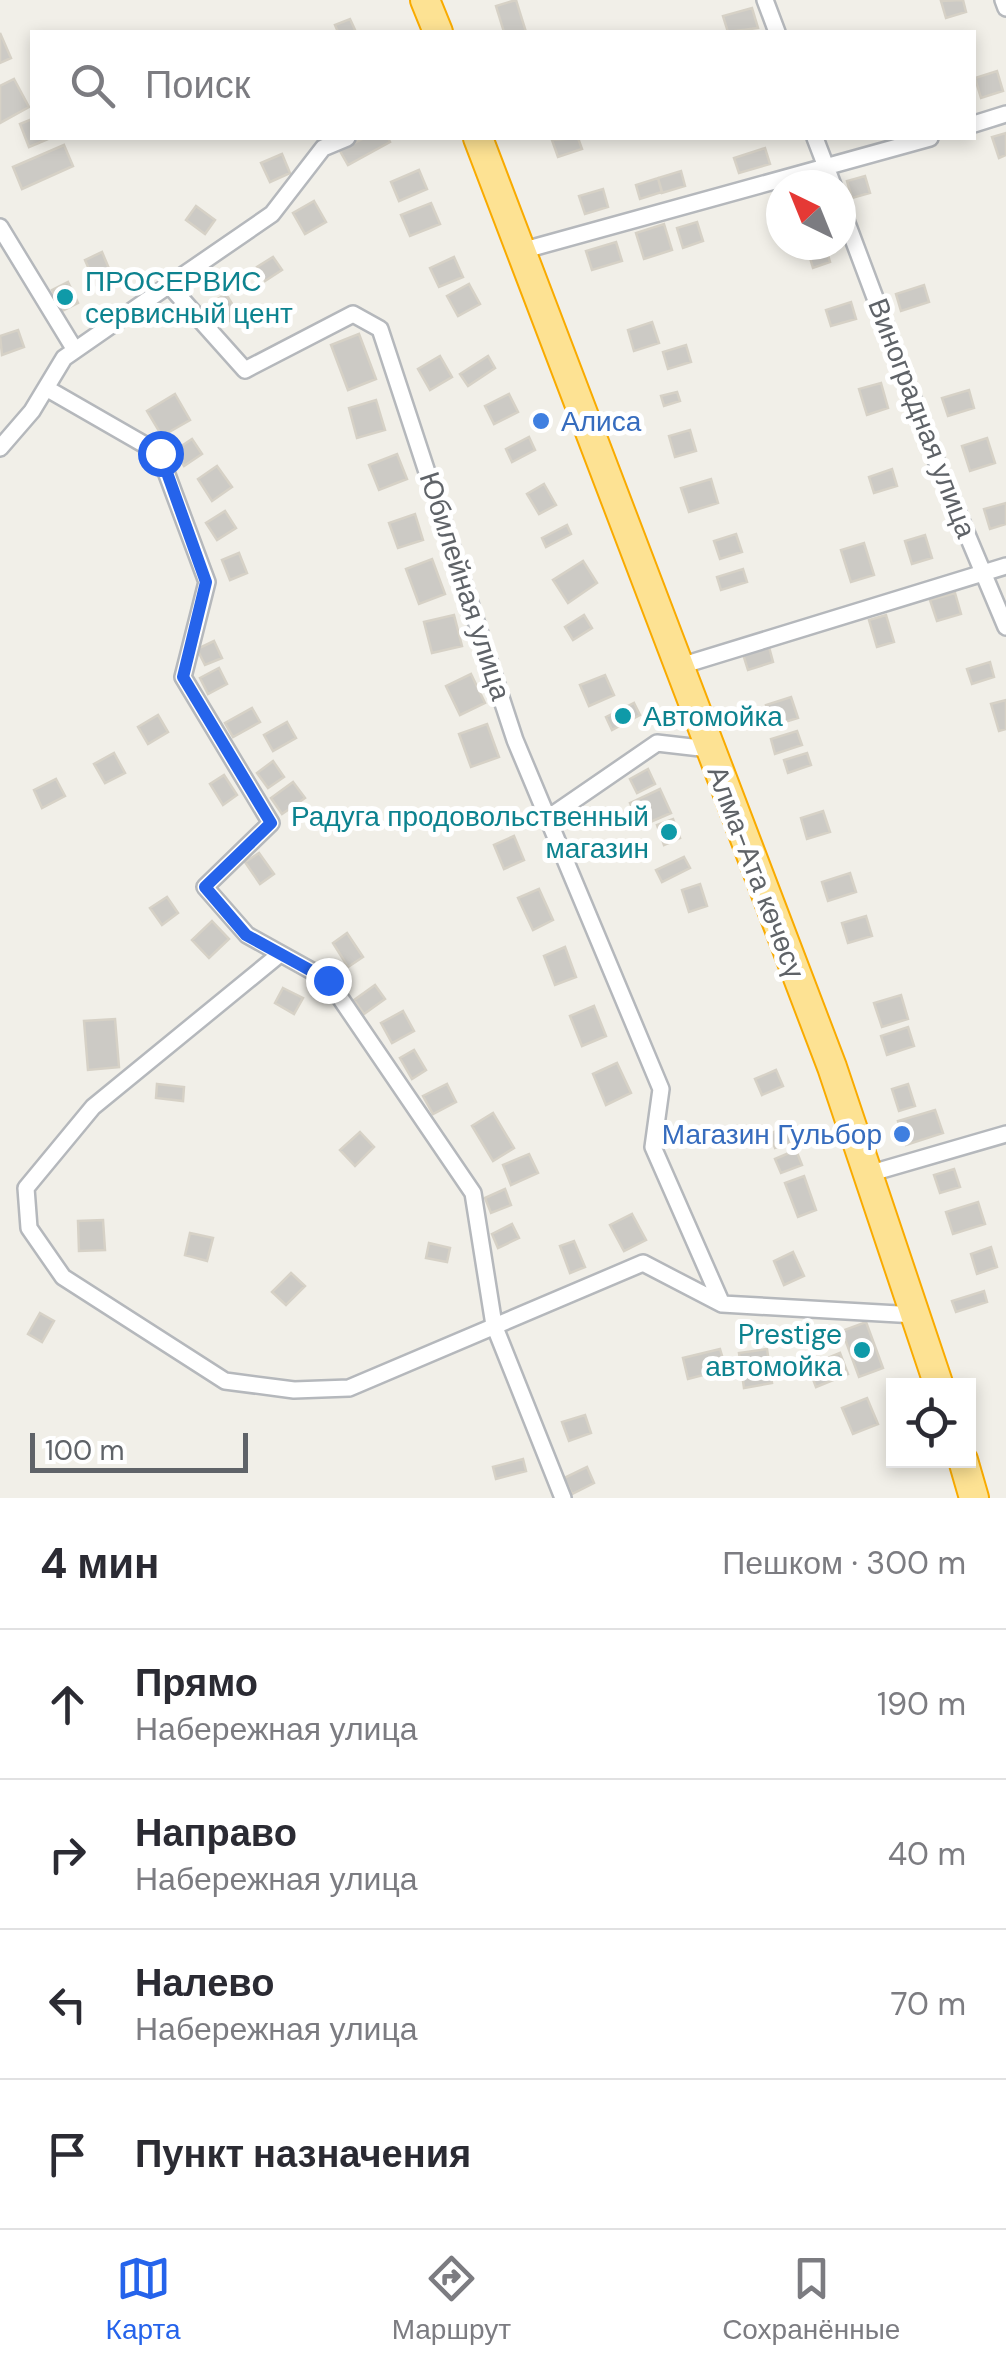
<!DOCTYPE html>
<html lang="ru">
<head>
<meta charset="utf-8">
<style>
	:root { --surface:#fff; --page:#f7f7f7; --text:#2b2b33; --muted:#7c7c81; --line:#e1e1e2; --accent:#2563eb }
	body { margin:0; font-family:"DM Sans",sans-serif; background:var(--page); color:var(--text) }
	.controls { position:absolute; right:30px; bottom:30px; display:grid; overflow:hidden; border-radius:0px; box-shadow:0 5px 15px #0003 }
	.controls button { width:90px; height:90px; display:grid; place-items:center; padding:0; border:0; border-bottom:2px solid var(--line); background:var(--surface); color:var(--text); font:50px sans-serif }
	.compass { position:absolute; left:766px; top:170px; width:90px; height:90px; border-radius:50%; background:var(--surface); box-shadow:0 5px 15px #0003; rotate:317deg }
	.scale { position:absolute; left:30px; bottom:25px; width:218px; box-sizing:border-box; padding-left:10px; border:5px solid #5f6368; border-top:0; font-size:28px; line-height:35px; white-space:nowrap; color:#5f6368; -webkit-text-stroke:8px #fff; paint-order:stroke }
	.stop { position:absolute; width:30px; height:30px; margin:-22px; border:8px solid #2563eb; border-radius:50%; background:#fff }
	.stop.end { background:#2563eb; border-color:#fff; box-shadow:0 2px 10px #0008 }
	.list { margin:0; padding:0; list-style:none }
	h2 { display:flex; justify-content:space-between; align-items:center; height:130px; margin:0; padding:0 40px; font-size:42px }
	h2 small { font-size:32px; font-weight:400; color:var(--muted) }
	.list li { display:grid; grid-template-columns:65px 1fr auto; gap:30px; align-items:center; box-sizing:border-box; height:150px; padding:0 40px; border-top:2px solid var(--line) }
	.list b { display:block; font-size:38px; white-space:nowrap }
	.list p { margin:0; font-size:32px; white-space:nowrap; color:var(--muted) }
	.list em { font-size:32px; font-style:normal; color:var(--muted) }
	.icon { flex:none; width:55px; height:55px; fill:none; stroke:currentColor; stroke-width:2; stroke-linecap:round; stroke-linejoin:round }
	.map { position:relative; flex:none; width:1006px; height:1498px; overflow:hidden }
	.search { position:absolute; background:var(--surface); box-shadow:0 5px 15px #0003; left:30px; right:30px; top:30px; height:110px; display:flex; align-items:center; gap:25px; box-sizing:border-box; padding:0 35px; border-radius:0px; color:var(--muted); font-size:38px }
	.sheet { height:730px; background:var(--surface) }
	nav { display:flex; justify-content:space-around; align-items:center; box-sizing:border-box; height:140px; border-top:2px solid var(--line); background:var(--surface); font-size:28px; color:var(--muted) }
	nav a { display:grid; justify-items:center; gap:5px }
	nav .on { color:var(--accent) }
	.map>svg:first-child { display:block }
</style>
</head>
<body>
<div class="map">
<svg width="1006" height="1498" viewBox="0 0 1006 1498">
	<rect width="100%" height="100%" fill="#f1efe8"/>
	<path fill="#cccac5" stroke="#d6d1c6" stroke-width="2.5" d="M 516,0 L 526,32 L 504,32 L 496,6 Z
		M 963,0 L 966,12 L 946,18 L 941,1 Z
		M 752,8 L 758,28 L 728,32 L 723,16 Z
		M 350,19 L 356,32 L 338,32 L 335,25 Z
		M 0,33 L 11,58 L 0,63 Z
		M 997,71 L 1003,91 L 981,98 L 975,78 Z
		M 14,79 L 29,107 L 0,123 L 0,86 Z
		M 32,119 L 32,138 L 48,139 L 29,147 L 20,124 Z
		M 1006,133 L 1006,155 L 999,158 L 992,137 Z
		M 364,138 L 388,138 L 390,142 L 348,165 L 340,151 Z
		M 578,138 L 582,149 L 558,157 L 552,140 Z
		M 64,145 L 73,166 L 22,189 L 13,167 Z
		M 765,148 L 770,164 L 739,173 L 734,158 Z
		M 282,154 L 290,173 L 270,182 L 261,163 Z
		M 419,170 L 427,189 L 399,201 L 391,182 Z
		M 681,171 L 685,186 L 662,193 L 658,178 Z
		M 865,176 L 870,193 L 852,198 L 847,181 Z
		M 658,178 L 662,192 L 640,199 L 636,185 Z
		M 603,189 L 608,207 L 585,214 L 579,196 Z
		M 314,201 L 326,222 L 305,234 L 293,213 Z
		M 431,203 L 440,224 L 410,236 L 401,215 Z
		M 196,206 L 215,220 L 205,234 L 186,220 Z
		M 697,222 L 703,241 L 683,248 L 677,228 Z
		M 664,224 L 672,250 L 644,259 L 636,233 Z
		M 616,242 L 622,261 L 592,270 L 586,251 Z
		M 825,245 L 830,262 L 813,268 L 807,248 Z
		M 102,252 L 113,278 L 96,285 L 85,260 Z
		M 273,257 L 282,270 L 265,281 L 257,267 Z
		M 454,257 L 463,277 L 439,287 L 430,268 Z
		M 68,282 L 78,303 L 62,311 L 52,290 Z
		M 469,284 L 480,304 L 458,316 L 447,296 Z
		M 924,285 L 929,302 L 901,311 L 896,294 Z
		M 226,294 L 239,315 L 221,326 L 208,305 Z
		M 851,302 L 856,319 L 831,326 L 826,310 Z
		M 652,322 L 659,343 L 634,351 L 628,330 Z
		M 18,330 L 24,347 L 2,355 L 0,336 Z
		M 359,334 L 376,379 L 348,390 L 331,345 Z
		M 686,345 L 691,362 L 668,369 L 663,352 Z
		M 440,356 L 452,377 L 430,390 L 418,369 Z
		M 488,356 L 495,368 L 468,386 L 460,374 Z
		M 881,383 L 888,408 L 867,415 L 859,389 Z
		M 969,390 L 974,408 L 948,416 L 942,398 Z
		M 677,392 L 680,401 L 664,406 L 661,396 Z
		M 175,394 L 190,420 L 162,436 L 147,411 Z
		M 509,394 L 518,412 L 494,424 L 485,406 Z
		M 376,400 L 385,430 L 357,438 L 349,408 Z
		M 690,430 L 696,451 L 675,457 L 669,436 Z
		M 529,437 L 535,450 L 512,462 L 506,449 Z
		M 987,438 L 995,463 L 970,471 L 962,446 Z
		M 192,439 L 202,454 L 184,466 L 174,451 Z
		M 397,454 L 407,479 L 379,490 L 369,465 Z
		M 217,466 L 232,487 L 212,501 L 198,479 Z
		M 892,469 L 897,486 L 874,493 L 869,477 Z
		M 711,479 L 718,503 L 689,512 L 681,488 Z
		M 544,484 L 556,505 L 539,514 L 527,494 Z
		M 1006,503 L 1006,524 L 990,529 L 984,509 Z
		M 225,511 L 236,528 L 217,540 L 206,523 Z
		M 415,514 L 423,540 L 398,548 L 389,523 Z
		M 567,525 L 571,534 L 546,547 L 542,538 Z
		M 736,534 L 742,552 L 720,559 L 714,541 Z
		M 925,535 L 932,558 L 912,564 L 905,541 Z
		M 864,543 L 874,575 L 851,582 L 841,550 Z
		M 239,553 L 247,573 L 230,580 L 222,560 Z
		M 432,559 L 445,594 L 419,604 L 406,569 Z
		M 583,561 L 597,583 L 568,603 L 553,580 Z
		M 743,569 L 747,582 L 721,590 L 717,577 Z
		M 955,593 L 961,614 L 937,621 L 930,600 Z
		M 454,615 L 462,646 L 432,653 L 424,622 Z
		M 584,615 L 592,628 L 573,640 L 565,627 Z
		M 886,615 L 894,642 L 877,647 L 869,620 Z
		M 214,641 L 222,658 L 205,665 L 197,649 Z
		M 769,647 L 773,662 L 748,670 L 743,654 Z
		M 990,662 L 994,677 L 972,684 L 967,669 Z
		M 219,668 L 227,684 L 208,694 L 200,678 Z
		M 471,674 L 485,703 L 460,715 L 446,686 Z
		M 605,675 L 614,695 L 589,706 L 580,685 Z
		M 791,697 L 798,718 L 772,726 L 766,705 Z
		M 1006,700 L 1006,729 L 999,731 L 991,704 Z
		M 634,703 L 640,715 L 612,730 L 606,717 Z
		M 252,708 L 260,722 L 233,737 L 225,723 Z
		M 158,715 L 168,732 L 148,744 L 138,727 Z
		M 287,722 L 296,738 L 273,751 L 264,735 Z
		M 487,724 L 499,757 L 471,767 L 459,734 Z
		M 797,731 L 802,745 L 775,754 L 771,739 Z
		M 114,753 L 125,773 L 105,783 L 94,764 Z
		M 807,753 L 811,765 L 788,773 L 784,760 Z
		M 273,761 L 284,777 L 268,788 L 257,773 Z
		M 648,769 L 655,784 L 637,793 L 630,779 Z
		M 224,775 L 237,795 L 223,805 L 210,784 Z
		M 56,779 L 65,796 L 42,808 L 34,790 Z
		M 293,782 L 305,798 L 282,814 L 271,798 Z
		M 660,789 L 671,813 L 641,826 L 630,803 Z
		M 823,811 L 830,832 L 807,839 L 801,818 Z
		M 673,819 L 680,838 L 664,845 L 657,825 Z
		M 514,836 L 524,860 L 504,869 L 494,845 Z
		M 259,853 L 274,874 L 260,884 L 245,862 Z
		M 684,857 L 690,868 L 662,882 L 656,870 Z
		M 850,873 L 856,892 L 828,901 L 822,882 Z
		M 700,884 L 707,906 L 689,912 L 682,890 Z
		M 539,889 L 553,920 L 533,930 L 518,898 Z
		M 167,897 L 178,913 L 162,925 L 150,908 Z
		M 866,916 L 872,936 L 848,943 L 842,923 Z
		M 212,921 L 229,939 L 209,958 L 192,940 Z
		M 347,933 L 363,957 L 348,967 L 333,943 Z
		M 565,947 L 576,977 L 555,985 L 544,956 Z
		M 375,985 L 385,999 L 364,1014 L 354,1000 Z
		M 283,988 L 303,998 L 294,1014 L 275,1003 Z
		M 901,995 L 908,1019 L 882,1027 L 874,1003 Z
		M 594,1006 L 606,1036 L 582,1046 L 570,1016 Z
		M 403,1011 L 414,1031 L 392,1043 L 381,1023 Z
		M 115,1019 L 119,1067 L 88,1070 L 84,1021 Z
		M 908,1027 L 914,1046 L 887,1055 L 881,1036 Z
		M 414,1050 L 426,1070 L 412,1079 L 400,1058 Z
		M 617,1063 L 631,1093 L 606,1105 L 593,1074 Z
		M 776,1070 L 783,1086 L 762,1095 L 755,1079 Z
		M 157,1084 L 184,1087 L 183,1101 L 156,1098 Z
		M 447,1084 L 456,1102 L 433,1114 L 423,1096 Z
		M 908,1084 L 915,1106 L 899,1111 L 892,1089 Z
		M 935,1110 L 943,1133 L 906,1145 L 898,1121 Z
		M 493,1113 L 514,1148 L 493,1161 L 472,1126 Z
		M 792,1125 L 797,1139 L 775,1148 L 769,1134 Z
		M 360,1132 L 374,1147 L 355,1166 L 340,1150 Z
		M 796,1150 L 802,1165 L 781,1173 L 775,1159 Z
		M 529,1154 L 538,1173 L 511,1185 L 503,1165 Z
		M 954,1169 L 960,1187 L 940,1193 L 934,1175 Z
		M 804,1176 L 816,1210 L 798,1217 L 785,1183 Z
		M 505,1189 L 511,1205 L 491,1213 L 485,1198 Z
		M 978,1202 L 985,1224 L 953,1234 L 946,1212 Z
		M 632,1214 L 646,1240 L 624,1251 L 610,1225 Z
		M 103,1220 L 105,1250 L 79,1251 L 78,1221 Z
		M 512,1224 L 519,1238 L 498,1248 L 492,1234 Z
		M 190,1233 L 213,1238 L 207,1261 L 185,1255 Z
		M 574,1241 L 585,1267 L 570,1273 L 560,1246 Z
		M 429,1243 L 450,1248 L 447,1262 L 426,1258 Z
		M 991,1247 L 997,1267 L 977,1274 L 971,1254 Z
		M 793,1252 L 804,1276 L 784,1285 L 774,1261 Z
		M 291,1273 L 305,1286 L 286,1305 L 272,1292 Z
		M 984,1291 L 987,1302 L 956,1312 L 952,1301 Z
		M 40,1313 L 54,1321 L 42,1342 L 28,1334 Z
		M 866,1322 L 883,1368 L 859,1377 L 842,1331 Z
		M 720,1349 L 726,1369 L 688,1379 L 683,1358 Z
		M 767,1349 L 772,1383 L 744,1388 L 739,1353 Z
		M 840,1353 L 848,1374 L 816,1387 L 808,1366 Z
		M 867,1398 L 878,1424 L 853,1434 L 842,1408 Z
		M 585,1415 L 591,1433 L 569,1441 L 562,1422 Z
		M 523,1459 L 526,1471 L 496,1479 L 493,1467 Z
		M 587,1467 L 594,1483 L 572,1494 L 564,1478 Z"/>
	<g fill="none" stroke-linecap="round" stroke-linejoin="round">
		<defs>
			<path id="street" d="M 765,0 L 777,32
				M 1003,0 L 1006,8
				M 974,124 L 1006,114
				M 347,138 L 323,148 L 272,214 L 169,285 L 245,370 L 353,314 L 380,329 L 515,740 L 661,1089 L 653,1147 L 722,1304
				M 815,138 L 833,185
				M 841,207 L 937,463 L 1006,627
				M 0,227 L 75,350
				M 521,251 L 930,138
				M 46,388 L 159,453 L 207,582 L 183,677 L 271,823 L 205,887 L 247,935 L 328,980 L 473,1193 L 494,1325 L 563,1498
				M 0,448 L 32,411 L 64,358 L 169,285
				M 677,667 L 1006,566
				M 548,818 L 657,743 L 709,749
				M 280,954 L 93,1107 L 26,1188 L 29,1228 L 63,1277 L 225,1381 L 294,1390 L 349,1388 L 643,1263 L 722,1304 L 916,1315
				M 868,1174 L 1006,1134"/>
			<path id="highway" d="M 425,0 L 438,32
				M 478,138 L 832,1067 L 939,1386
				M 963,1460 L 974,1498"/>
		</defs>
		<use href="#street" stroke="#b5b8bc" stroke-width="20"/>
		<use href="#highway" stroke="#f9ab00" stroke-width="32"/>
		<use href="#street" stroke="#fff" stroke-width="15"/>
		<use href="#highway" stroke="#fde293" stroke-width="28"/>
	</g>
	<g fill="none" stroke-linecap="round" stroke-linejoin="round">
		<path stroke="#2563eb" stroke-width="12" d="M 160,453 L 206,582 L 183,677 L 271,823 L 205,887 L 246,935 L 328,980"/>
	</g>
	<g fill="#0f9aa8" stroke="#fff" stroke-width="4">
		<circle cx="65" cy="297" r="10"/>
		<circle cx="623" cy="716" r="10"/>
		<circle cx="669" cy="832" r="10"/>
		<circle cx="862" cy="1350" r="10"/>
	</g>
	<g fill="#3f7fe0" stroke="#fff" stroke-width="4">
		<circle cx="541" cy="421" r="10"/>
		<circle cx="902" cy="1134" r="10"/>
	</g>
	<g text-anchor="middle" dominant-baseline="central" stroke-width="10" stroke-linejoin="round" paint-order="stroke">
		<g font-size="28" fill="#0d838f" stroke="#fff" text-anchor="start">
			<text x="85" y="281">ПРОСЕРВИС<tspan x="85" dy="32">сервисный цент</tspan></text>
			<text x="643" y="716">Автомойка</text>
			<text x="649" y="816" text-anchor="end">Радуга продовольственный<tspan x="649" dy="32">магазин</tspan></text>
			<text x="842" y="1334" text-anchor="end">Prestige<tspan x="842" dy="32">автомойка</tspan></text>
		</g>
		<g font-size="28" fill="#5f6368" stroke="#fff">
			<text transform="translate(922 418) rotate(69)">Виноградная улица</text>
			<text transform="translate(465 586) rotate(72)">Юбилейная улица</text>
			<text transform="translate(756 872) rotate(69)">Алма-Ата көчөсү</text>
		</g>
		<g font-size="28" fill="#366cbe" stroke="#fff" text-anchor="start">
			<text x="561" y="421">Алиса</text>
			<text x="882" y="1134" text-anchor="end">Магазин Гульбор</text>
		</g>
	</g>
</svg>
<div class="controls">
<button><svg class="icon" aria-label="locate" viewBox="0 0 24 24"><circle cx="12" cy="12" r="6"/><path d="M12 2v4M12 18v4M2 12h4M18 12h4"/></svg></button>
</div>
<svg class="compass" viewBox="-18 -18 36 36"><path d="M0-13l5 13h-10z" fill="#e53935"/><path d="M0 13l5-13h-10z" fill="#7c7c81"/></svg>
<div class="scale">100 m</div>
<div class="stop" style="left:160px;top:453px"></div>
<div class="stop end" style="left:328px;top:980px"></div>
<div class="search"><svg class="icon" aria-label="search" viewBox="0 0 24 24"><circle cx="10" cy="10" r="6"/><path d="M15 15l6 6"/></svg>Поиск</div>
</div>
<section class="sheet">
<h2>4 мин<small>Пешком · 300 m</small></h2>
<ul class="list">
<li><svg class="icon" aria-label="ahead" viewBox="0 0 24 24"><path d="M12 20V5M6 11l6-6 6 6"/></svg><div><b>Прямо</b><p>Набережная улица</p></div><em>190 m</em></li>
<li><svg class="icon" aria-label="right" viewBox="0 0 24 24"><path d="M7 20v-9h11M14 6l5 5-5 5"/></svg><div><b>Направо</b><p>Набережная улица</p></div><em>40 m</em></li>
<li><svg class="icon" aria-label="left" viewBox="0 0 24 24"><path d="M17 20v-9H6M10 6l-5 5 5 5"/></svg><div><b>Налево</b><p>Набережная улица</p></div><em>70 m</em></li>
<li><svg class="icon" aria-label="arrive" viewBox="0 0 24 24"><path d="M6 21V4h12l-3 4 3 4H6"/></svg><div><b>Пункт назначения</b></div></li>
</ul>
</section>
<nav>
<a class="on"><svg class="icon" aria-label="map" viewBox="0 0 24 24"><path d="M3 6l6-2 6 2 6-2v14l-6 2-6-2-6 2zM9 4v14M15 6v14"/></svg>Карта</a>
<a><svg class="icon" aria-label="directions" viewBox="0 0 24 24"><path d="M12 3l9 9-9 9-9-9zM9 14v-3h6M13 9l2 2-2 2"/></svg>Маршрут</a>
<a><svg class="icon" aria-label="saved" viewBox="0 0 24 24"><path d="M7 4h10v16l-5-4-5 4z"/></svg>Сохранённые</a>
</nav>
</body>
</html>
